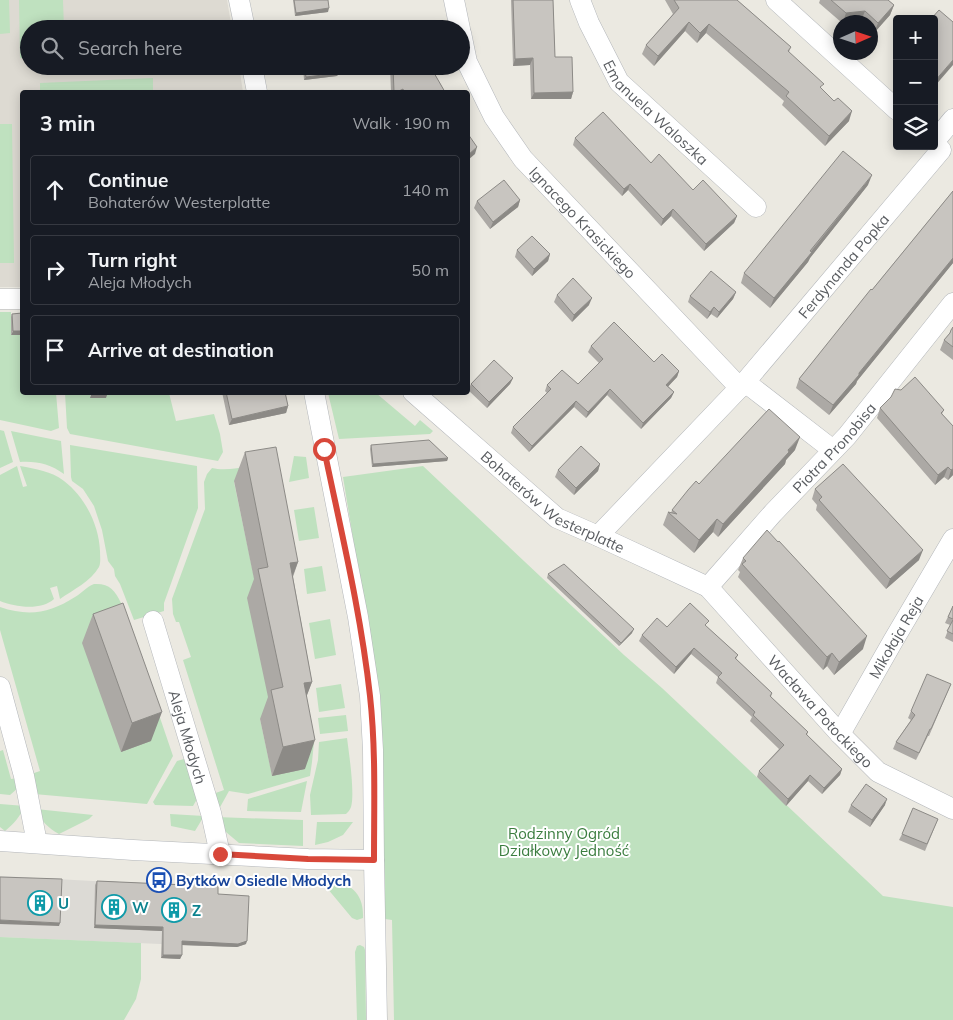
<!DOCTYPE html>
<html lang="en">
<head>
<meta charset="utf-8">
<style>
	:root { --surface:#171b24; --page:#242831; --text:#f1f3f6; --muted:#9ea1a6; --line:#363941 }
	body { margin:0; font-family:Mulish,sans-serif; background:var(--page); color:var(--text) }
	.controls { position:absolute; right:15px; top:15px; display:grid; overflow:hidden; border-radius:5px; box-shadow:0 2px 12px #0003 }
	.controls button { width:45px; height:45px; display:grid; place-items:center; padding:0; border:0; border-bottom:1px solid var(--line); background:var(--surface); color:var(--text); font:25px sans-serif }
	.compass { position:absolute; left:833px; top:15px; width:45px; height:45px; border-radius:50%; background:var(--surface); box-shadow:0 2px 12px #0003; rotate:87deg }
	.stop { position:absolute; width:15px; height:15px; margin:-11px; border:4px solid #d8483a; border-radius:50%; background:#fff }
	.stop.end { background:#d8483a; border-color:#fff; box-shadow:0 1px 5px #0008 }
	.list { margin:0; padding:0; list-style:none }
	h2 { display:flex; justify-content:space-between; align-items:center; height:65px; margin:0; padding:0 20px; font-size:21px }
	h2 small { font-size:16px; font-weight:400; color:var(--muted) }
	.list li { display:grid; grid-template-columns:32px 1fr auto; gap:15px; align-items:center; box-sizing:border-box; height:70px; margin:0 10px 10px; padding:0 10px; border:1px solid var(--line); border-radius:5px }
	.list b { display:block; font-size:19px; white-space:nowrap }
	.list p { margin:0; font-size:16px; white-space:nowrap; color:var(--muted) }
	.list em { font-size:16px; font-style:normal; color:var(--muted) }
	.icon { flex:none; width:28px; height:28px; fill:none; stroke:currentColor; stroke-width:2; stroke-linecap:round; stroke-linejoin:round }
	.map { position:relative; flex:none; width:953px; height:1020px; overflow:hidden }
	.search { position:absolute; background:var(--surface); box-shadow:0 2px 12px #0003; left:20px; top:20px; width:450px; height:55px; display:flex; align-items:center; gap:12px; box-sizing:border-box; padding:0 18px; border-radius:28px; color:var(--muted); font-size:19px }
	.panel { position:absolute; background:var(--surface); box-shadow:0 2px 12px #0003; left:20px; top:90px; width:450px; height:305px; border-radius:5px }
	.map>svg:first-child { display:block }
</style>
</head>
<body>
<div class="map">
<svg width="953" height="1020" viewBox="0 0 953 1020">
	<rect width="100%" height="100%" fill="#ebe9e1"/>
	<path fill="#dcdad5" d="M 0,876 L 186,886 L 183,945 L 0,937 Z"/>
	<path fill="#dddad2" d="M 0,0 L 227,0 L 232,29 L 29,29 L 29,66 L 239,66 L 243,92 L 22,92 L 22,287 L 0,287 Z"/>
	<path fill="#bfe1bf" d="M 0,0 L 9,0 L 10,33 L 0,34 Z
		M 19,0 L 63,0 L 64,29 L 29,29 L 29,58 L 20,58 Z
		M 153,78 L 153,92 L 40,92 L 40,83 Z
		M 0,124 L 12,124 L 14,263 L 0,263 Z
		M 0,312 L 11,312 L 11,335 L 22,335 L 22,392 L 56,393 L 59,428 L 51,431 L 0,420 Z
		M 65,393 L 90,393 L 91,398 L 105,393 L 169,393 L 176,421 L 214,414 L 220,434 L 223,452 L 218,461 L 70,434 L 67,428 Z
		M 328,393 L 376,393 L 415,426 L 420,420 L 433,431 L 430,434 L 339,439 Z
		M 0,430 L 4,431 L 13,462 L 0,468 Z
		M 11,431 L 61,441 L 64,474 C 50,464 37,461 20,462 Z
		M 70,445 L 197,466 L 198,508 L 164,603 L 164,611 L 134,620 L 120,584 L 115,576 L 114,569 L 108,561 L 102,530 L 94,506 L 83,489 L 72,481 L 71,477 Z
		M 294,456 L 306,457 L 309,478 L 289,482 Z
		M 17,466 L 23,487 L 27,486 L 20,466 C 36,469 51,471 64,481 C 85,497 99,525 100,551 C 100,557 101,562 99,567 C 91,581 73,590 60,599 L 57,586 L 50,588 L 54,599 C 41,611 15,607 0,601 L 0,475 Z
		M 250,466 L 234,482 L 258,596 L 272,716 L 260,719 L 272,775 L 314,742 L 312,762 L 310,776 L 248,794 L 229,791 L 219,809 L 210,795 L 224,790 L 183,660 L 191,657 L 179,622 L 176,622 L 173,614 L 172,599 L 205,509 L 204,482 L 207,474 L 212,468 C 224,471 238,468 250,466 Z
		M 423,466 L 624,655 L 662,688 L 883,896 L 953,907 L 953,1020 L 394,1020 L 392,920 L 385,919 L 383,793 L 359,575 L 343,477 Z
		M 314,507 L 319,538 L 299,541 L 294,510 Z
		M 322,566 L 326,591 L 307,594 L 304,569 Z
		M 94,584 C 109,583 115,590 121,603 L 173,756 L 147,804 L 34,794 L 31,774 L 40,771 L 0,630 L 0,607 C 29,617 50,613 75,597 C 82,593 86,587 94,584 Z
		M 330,619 L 336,655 L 315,659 L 309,623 Z
		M 341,684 L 345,708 L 319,712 L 316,688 Z
		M 346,715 L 348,731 L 320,734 L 318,718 Z
		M 347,738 C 349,753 355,794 351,807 C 350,810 348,812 346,814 L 311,815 L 310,795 L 318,760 L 319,742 Z
		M 3,750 L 11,779 L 17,778 L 18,788 L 10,795 L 0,794 L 0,751 Z
		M 184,759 L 197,799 L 193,806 L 155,805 L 153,802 L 177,761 Z
		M 307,781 L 301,812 L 247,811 L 248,799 Z
		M 0,804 L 25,806 C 20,816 14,824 5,831 L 0,827 Z
		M 36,809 L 93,815 L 89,819 L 59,834 C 48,828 41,821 36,809 Z
		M 170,814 L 204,816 L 195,831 L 171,826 Z
		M 216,817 L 303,820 L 303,846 L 239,843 L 220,827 Z
		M 317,822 L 353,822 L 343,835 L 328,842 L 315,845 Z
		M 327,880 C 350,883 364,892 363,918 L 357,920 L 352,918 L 327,888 Z
		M 0,937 L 141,943 L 141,979 L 136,999 L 124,1020 L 0,1020 Z
		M 360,945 L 364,947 L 365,950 L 366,1020 L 357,1020 L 355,952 L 357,946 Z"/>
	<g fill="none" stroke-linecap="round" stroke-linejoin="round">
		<defs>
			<g id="minor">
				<path d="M 239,0 L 245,29"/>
				<path d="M 454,0 L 460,29"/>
				<path id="s1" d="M 580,0 L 589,23 L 619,82 L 756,207"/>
				<path d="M 776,0 L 897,110"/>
				<path id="s2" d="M 461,33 L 467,62 L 494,117 L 523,159 L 740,388"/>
				<path d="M 252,66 L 257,92"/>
				<path d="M 934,142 L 953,119"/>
				<path d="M 0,299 L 22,299"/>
				<path d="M 745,382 L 833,450"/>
				<path d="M 314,392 L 358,617 L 370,696 L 373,750 L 374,860 L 377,1020"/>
				<path id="s3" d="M 413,392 L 557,518 L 598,536 L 708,587 L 840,734 L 878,772 L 953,809"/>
				<path id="s4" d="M 598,536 L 745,382 L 941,150"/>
				<path id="s5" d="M 708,587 L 773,513 L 847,436 L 953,303"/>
				<path id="s6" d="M 153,621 L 211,813 L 220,854"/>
				<path d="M 0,687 L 24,776 L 37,843"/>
				<path id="s7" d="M 840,734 L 893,641 L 953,539"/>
				<path d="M 0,841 L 133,850 L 308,859 L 374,860"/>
			</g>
		</defs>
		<use href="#minor" stroke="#b3b6ba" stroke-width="21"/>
		<use href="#minor" stroke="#fff" stroke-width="20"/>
	</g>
	<path fill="#aca9a5" d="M 293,0 L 328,0 L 328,12 L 295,16 Z
		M 511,0 L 553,0 L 555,57 L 573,92 L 571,99 L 531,99 L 530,65 L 513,66 Z
		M 665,0 L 737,0 L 791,47 L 789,52 L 849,121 L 825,146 L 782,105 L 784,101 L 706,33 L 697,43 L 685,31 L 654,66 L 642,54 L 646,45 L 673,14 Z
		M 820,0 L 888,0 L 894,5 L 890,15 L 874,33 L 870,30 L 870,22 L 863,22 L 861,21 L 841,22 L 819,3 Z
		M 303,66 L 338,66 L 339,73 L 337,76 L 304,80 Z
		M 390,66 L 430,66 L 445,92 L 391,92 Z
		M 575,138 L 651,163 L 693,190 L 737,216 L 734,223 L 704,251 L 671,216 L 661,226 L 628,190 L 622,196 L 573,145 Z
		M 868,185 L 810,258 L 808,262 L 770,308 L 741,283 L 744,273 Z
		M 953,191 L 953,263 L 857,381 L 856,384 L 829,415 L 796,388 L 799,379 Z
		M 520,200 L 518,207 L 490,229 L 474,208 L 477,201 Z
		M 517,250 L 550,254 L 548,261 L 532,276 L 515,257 Z
		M 736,292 L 733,299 L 717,318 L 711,314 L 707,319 L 688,302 L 690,296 Z
		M 557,295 L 589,305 L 572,322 L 554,302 Z
		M 22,313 L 11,335 L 11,317 L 12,314 Z
		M 953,327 L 953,360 L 940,350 L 944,340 L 949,334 Z
		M 591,346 L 654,362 L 679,371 L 677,377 L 668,386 L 674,392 L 671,398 L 641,429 L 607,395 L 586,418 L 574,407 L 529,452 L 511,433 L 513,427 L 547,393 L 545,391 L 547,385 L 578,384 L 599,363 L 588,352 Z
		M 513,378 L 510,384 L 487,408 L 468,390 L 471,384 Z
		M 222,392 L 285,392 L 288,406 L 286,413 L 229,425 Z
		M 880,408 L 944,410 L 942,414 L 953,426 L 953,475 L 948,480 L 944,477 L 935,485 L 877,418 Z
		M 371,445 L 448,458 L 447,461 L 372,467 L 370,449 Z
		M 795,450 L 786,460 L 785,464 L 718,537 L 713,532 L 694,553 L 663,525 L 668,512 L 671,513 L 672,510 L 699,484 Z
		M 245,452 L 298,562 L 293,577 L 312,682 L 306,697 L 305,769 L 272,776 L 260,719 L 268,697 L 247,598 L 254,579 L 234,481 Z
		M 600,464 L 598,471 L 574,495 L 555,477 L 558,470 Z
		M 815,489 L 919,560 L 886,589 L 816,510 L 817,505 L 812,499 Z
		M 743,558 L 863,649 L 834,675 L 827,666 L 823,670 L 738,577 L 740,572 L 738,570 Z
		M 548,574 L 632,633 L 619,646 L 547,578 Z
		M 953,606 L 953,642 L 945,638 L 950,625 L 945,623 Z
		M 93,614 L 151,741 L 121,752 L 82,643 Z
		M 707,627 L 738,655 L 736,659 L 772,693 L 771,697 L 808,732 L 807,735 L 842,769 L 840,775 L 822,794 L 808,781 L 786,806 L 757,777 L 759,771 L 779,749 L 750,721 L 752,717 L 716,683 L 718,677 L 691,654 L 674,674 L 639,641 L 642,635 Z
		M 951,684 L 929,736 L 928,736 L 916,760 L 893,749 L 896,742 L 911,720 L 908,718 L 911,711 Z
		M 851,805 L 885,805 L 870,827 L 848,812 Z
		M 938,819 L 925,851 L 899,840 L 902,834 Z
		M 97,881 L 186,885 L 187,882 L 218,894 L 246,944 L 237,947 L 182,945 L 182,955 L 180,959 L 161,958 L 162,931 L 94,928 L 95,885 Z"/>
	<path fill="#8c8a86" d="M 894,5 L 890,15 L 874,33 L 878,23 Z
		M 329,8 L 328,12 L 295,16 L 296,13 Z
		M 865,11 L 861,21 L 843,22 L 846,13 Z
		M 689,22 L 685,31 L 654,66 L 658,56 Z
		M 709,24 L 706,33 L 697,43 L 700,33 Z
		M 533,58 L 530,65 L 513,66 L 515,59 Z
		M 953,60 L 953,65 L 934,87 L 934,82 Z
		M 339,73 L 337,76 L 304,80 L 306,77 Z
		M 573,92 L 571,99 L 531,99 L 534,93 Z
		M 852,111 L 849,121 L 825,146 L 829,136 Z
		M 477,147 L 475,154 L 468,160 L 468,155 Z
		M 872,175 L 868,185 L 810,258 L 808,262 L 770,308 L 774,298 Z
		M 630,184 L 628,190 L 622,196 L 624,189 Z
		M 520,200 L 518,207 L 490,229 L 493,222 Z
		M 673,209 L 671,216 L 661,226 L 663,219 Z
		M 737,216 L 734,223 L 704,251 L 706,244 Z
		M 550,254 L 548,261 L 532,276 L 534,269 Z
		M 953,258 L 953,263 L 857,381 L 856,384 L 829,415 L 833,405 Z
		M 736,292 L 733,299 L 717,318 L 719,312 Z
		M 592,298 L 589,305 L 572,322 L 574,315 Z
		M 714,307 L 711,314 L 707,319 L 710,312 Z
		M 13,331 L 22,331 L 22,335 L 11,335 Z
		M 679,371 L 677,377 L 664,391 L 666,385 Z
		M 513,378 L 510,384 L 487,408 L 489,402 Z
		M 610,389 L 607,395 L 586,418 L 588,412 Z
		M 92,392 L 108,392 L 106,398 L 90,398 Z
		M 674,392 L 671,398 L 641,429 L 643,423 Z
		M 576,401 L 574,407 L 529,452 L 532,446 Z
		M 288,406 L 286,413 L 229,425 L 232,419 Z
		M 800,437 L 795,450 L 786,460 L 785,464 L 718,537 L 723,524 Z
		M 448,458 L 447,461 L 372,467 L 373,464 Z
		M 600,464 L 598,471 L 574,495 L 576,488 Z
		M 948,467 L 944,477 L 935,485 L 938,475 Z
		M 953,469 L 953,475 L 948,480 L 951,470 Z
		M 717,519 L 713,532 L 694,553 L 699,540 Z
		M 923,550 L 919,560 L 886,589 L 890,579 Z
		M 298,562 L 287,591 L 290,563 Z
		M 634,629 L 632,633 L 619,646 L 621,643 Z
		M 867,636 L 863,649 L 834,675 L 839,662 Z
		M 694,648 L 691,654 L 674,674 L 676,667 Z
		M 832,653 L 827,666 L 823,670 L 827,657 Z
		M 312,682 L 301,711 L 304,683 Z
		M 162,712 L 151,741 L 121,752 L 132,723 Z
		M 315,740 L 305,769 L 272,776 L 283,747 Z
		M 842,769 L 840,775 L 822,794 L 824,788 Z
		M 810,775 L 808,781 L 786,806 L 788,799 Z
		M 887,799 L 885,805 L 870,827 L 872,820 Z
		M 0,920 L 60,923 L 59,926 L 0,924 Z
		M 95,925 L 163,927 L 162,931 L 94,928 Z
		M 182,941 L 247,941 L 246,944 L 237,947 L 181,945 Z
		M 163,955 L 182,955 L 180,959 L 161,958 Z"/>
	<path fill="#c8c5c0" stroke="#8c8a86" d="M 294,0 L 328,0 L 329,8 L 296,13 Z
		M 513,0 L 553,0 L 555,57 L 572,57 L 573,92 L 534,93 L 533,58 L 515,59 Z
		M 674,0 L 737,0 L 791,47 L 788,51 L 824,84 L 820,87 L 834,101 L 838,98 L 852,111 L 829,136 L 786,96 L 789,92 L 709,24 L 700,33 L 689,22 L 658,56 L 646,45 L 679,8 Z
		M 831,0 L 888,0 L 894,5 L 878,23 L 865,11 L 846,13 Z
		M 939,10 L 953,22 L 953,60 L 934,82 L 934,19 L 931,19 Z
		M 429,22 L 430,29 L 397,29 L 397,23 Z
		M 304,66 L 338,66 L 339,73 L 306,77 Z
		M 393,66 L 430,66 L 445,92 L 404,92 L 403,89 L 397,92 L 394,92 Z
		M 603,112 L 651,163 L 659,154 L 693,190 L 703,180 L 737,216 L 706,244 L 673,209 L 663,219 L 630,184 L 624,189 L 575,138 Z
		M 468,134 L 477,147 L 468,155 Z
		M 843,151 L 872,175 L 810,251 L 812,252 L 774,298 L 744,273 Z
		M 504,180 L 520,200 L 493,222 L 477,201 Z
		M 953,191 L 953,258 L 859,373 L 859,375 L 833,405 L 799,379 L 871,289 L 872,290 Z
		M 532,236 L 550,254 L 534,269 L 517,250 Z
		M 711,271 L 736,292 L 719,312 L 714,307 L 710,312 L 690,296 Z
		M 573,278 L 592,298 L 574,315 L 557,295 Z
		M 22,313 L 22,331 L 13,331 L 12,314 Z
		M 614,322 L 654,362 L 662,354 L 679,371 L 666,385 L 674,392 L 643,423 L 610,389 L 588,412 L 576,401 L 532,446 L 513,427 L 551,389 L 547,385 L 562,370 L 578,384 L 603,359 L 591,346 Z
		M 953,327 L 953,347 L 944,340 L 950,333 L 951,330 Z
		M 494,360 L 513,378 L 489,402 L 471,384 Z
		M 915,377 L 944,410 L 941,413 L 953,426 L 953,469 L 951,470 L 948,467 L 938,475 L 880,408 L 891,397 L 895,389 L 901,390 Z
		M 226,392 L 285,392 L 288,406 L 232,419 Z
		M 769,409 L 800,437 L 788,450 L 789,452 L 723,524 L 717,519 L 699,540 L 668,512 L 677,514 L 672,510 L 688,490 L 696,481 L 699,484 Z
		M 429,440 L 448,458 L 373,464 L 371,445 Z
		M 581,446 L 600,464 L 576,488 L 558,470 Z
		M 276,447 L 298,562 L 290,563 L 312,682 L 304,683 L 315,740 L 283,747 L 271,690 L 283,687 L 258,569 L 268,567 L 245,452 Z
		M 843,464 L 923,550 L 890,579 L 819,500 L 822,497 L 815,489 Z
		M 767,530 L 778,542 L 779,541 L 867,636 L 839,662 L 832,653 L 827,657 L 742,564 L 746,561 L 743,558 Z
		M 564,564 L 634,629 L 621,643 L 548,574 Z
		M 123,603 L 162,712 L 132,723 L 93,614 Z
		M 690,603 L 709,621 L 705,625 L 738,655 L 735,658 L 772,693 L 770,696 L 808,732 L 806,734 L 842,769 L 824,788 L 810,775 L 788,799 L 759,771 L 784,745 L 753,715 L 755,712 L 718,677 L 722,673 L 694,648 L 676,667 L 642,635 L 657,618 L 667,627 Z
		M 953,606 L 953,619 L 948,617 Z
		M 953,620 L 953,634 L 947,631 Z
		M 927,674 L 951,684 L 931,729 L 930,729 L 919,753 L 896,742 L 915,715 L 911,711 Z
		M 866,784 L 887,799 L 872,820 L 851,805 Z
		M 913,808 L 938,819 L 927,844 L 902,834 Z
		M 0,877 L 62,879 L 60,923 L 0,920 Z
		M 97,881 L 187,885 L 187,882 L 218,884 L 218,894 L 249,896 L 247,941 L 238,944 L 182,941 L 182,955 L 163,955 L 163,927 L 95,925 Z"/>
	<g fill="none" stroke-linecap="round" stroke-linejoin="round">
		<path stroke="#d8483a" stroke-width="6" d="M 220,854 L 308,859 L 374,860 C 374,805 376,750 370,696 C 361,613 341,531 324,449"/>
	</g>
	<defs>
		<symbol id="bus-ring" viewBox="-11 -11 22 22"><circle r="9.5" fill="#fff" stroke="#1a4fb4" stroke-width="1.5"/><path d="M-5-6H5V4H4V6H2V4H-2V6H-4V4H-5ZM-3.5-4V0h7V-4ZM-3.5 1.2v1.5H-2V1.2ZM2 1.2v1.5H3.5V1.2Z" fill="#1a4fb4"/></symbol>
		<symbol id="building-ring" viewBox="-11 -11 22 22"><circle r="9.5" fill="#fff" stroke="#0f9aa8" stroke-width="1.5"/><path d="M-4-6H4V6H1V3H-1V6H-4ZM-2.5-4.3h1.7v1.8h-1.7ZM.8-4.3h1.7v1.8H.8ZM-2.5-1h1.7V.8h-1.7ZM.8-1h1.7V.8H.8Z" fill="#0f9aa8"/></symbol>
	</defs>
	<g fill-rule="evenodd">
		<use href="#bus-ring" x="145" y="866" width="28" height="28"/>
		<use href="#building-ring" x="26" y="889" width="28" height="28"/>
		<use href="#building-ring" x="100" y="893" width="28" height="28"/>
		<use href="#building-ring" x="160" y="896" width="28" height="28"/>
	</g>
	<g text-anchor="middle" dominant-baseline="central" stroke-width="4" stroke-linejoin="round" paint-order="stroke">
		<g font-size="15" fill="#595c60" stroke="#fff">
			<text stroke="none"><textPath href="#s1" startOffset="138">Emanuela Waloszka</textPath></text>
			<text stroke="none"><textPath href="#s2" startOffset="229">Ignacego Krasickiego</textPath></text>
			<text stroke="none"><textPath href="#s4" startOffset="365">Ferdynanda Popka</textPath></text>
			<text stroke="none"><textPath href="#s5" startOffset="188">Piotra Pronobisa</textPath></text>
			<text stroke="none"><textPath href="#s3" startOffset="179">Bohaterów Westerplatte</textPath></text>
			<text stroke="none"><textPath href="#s7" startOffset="112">Mikołaja Reja</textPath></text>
			<text stroke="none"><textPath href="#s3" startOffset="525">Wacława Potockiego</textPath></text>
			<text stroke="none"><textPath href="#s6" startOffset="121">Aleja Młodych</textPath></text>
		</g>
		<g font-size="15" fill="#3b7d3f" stroke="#fff">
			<text x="564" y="833">Rodzinny Ogród<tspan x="564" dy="17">Działkowy Jedność</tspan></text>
		</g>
		<g font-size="15" font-weight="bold" fill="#164399" stroke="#fff" text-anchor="start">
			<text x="176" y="880">Bytków Osiedle Młodych</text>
		</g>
		<g font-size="15" font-weight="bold" fill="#0d838f" stroke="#fff" text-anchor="start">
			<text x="58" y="903">U</text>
			<text x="132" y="907">W</text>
			<text x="192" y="910">Z</text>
		</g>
	</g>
</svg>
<div class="controls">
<button>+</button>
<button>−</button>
<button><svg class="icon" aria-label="layers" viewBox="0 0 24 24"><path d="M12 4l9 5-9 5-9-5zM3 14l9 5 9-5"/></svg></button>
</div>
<svg class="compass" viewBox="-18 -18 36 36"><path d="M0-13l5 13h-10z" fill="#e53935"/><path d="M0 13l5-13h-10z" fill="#9ea1a6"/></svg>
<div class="stop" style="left:324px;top:449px"></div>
<div class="stop end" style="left:220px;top:854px"></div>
<div class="search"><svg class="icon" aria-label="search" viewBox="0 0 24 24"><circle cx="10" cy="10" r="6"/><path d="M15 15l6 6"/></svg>Search here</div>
<section class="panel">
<h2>3 min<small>Walk · 190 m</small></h2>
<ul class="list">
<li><svg class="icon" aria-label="ahead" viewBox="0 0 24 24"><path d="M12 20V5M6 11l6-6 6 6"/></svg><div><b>Continue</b><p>Bohaterów Westerplatte</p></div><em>140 m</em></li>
<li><svg class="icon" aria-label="right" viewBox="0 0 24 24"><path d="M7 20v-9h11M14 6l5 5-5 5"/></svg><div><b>Turn right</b><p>Aleja Młodych</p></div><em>50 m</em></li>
<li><svg class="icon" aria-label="arrive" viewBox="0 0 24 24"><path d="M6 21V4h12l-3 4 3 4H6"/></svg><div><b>Arrive at destination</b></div></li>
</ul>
</section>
</div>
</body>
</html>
